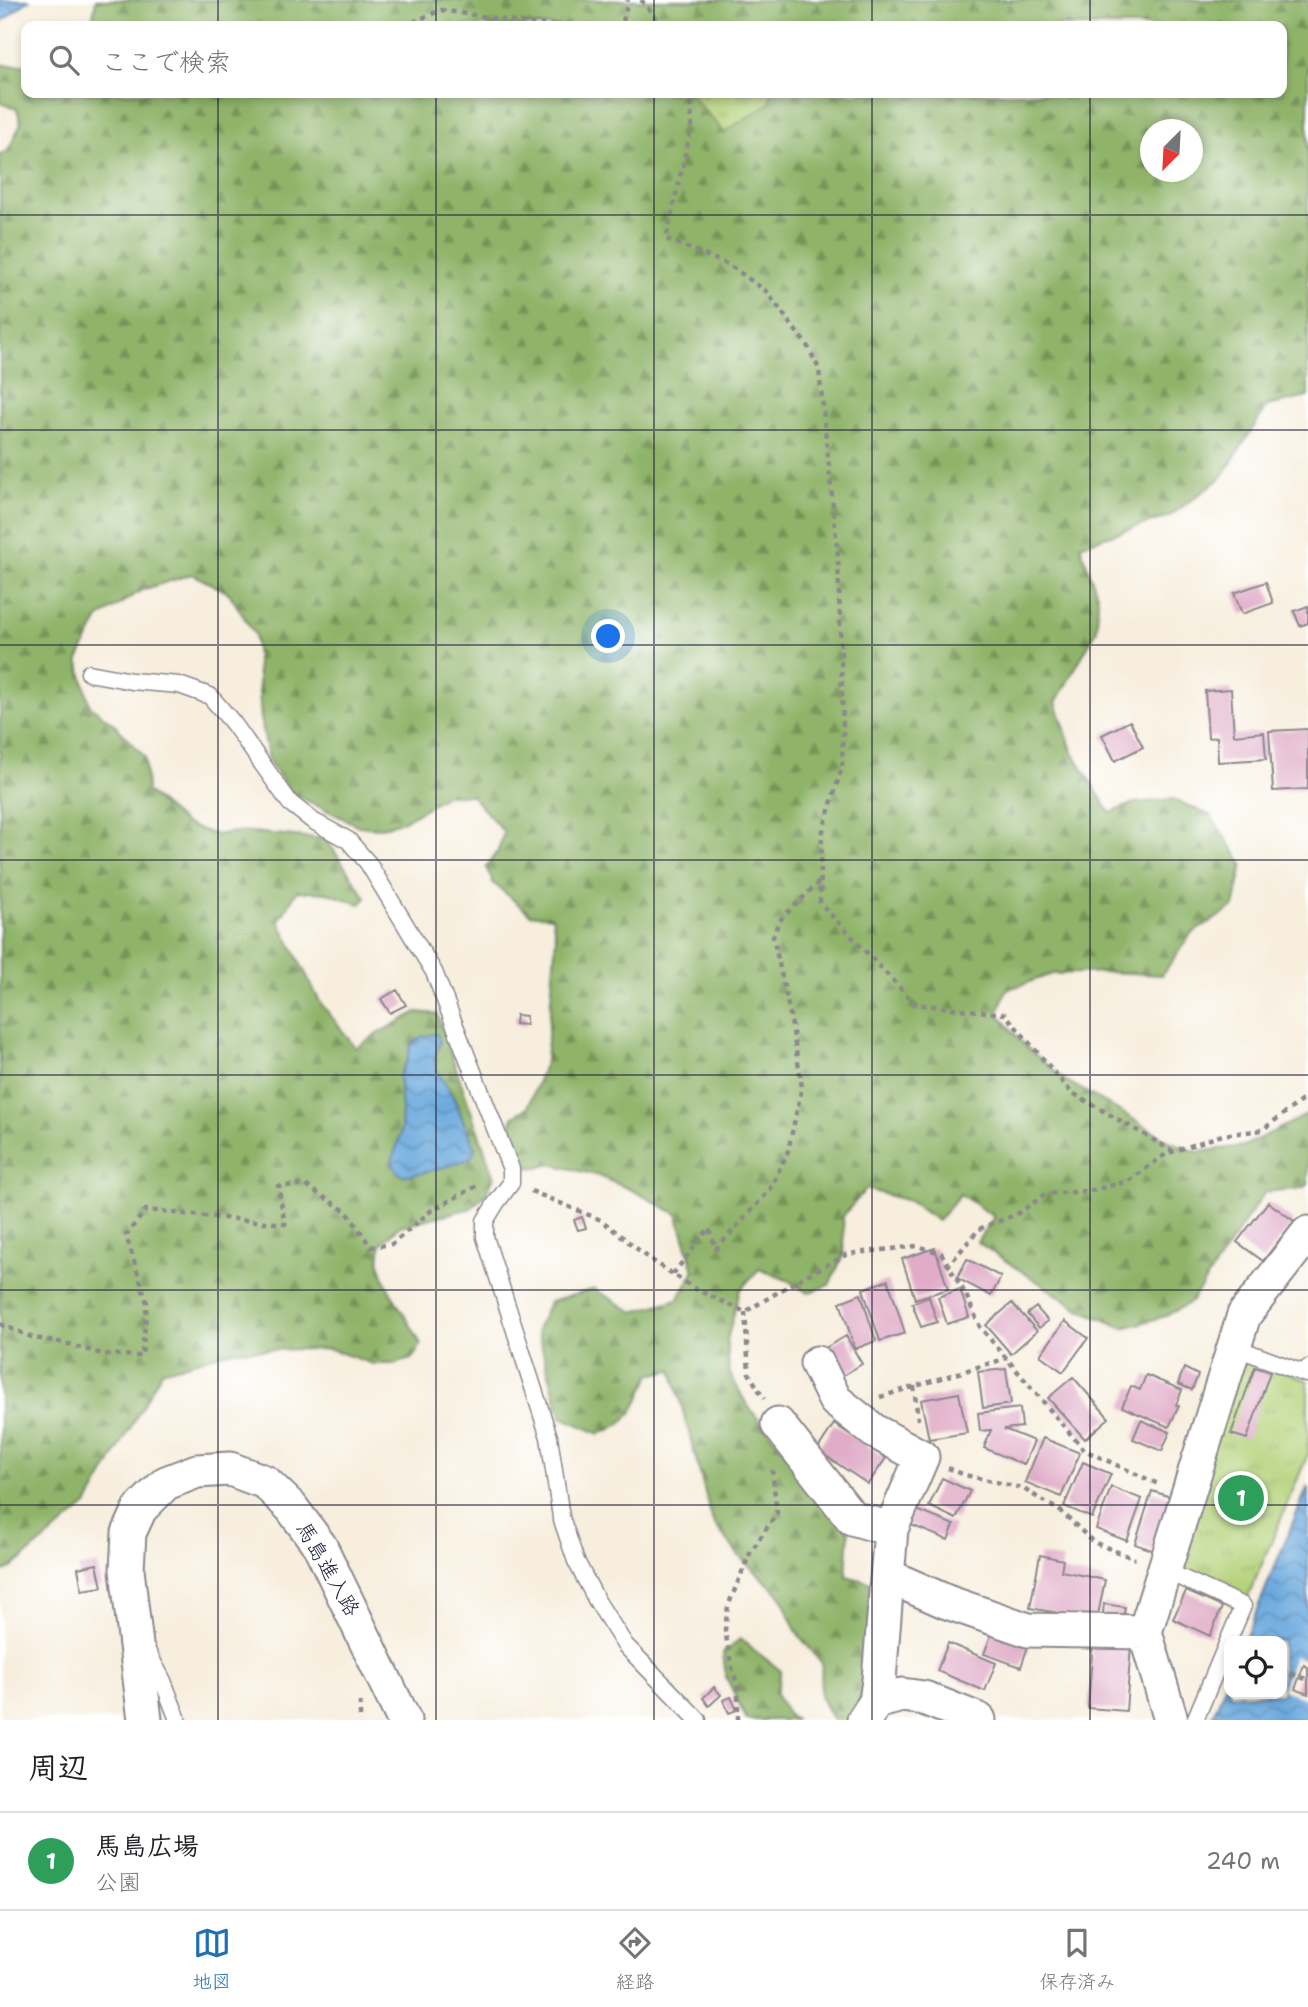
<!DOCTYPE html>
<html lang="ja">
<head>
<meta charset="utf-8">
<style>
	:root { --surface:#fff; --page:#f2f2f2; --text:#202124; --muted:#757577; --line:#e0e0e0; --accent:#1f6fb2 }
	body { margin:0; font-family:"Shantell Sans","Klee One",sans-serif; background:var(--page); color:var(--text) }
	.controls { position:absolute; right:21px; bottom:21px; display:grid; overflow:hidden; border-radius:14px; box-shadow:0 4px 10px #0003 }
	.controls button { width:63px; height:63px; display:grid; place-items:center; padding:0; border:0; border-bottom:2px solid var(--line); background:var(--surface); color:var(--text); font:35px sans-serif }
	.compass { position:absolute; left:1140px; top:119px; width:63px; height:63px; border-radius:50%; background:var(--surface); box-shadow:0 4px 10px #0003; rotate:204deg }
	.you { position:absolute; left:609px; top:637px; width:24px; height:24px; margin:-18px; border:5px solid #fff; border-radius:50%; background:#1a73e8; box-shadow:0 0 0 10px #1a73e833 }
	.badge { display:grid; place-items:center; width:46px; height:46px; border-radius:50%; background:var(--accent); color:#fff; font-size:23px; font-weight:700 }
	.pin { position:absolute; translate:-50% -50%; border:4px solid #fff; box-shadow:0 2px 7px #0006 }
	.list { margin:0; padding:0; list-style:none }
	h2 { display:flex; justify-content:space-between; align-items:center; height:91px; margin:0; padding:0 28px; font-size:30px }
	h2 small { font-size:23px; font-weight:400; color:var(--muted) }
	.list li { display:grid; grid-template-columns:46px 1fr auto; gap:21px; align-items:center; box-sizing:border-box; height:98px; padding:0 28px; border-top:2px solid var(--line) }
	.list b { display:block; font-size:26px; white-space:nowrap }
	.list p { margin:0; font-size:23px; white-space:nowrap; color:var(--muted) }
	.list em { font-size:23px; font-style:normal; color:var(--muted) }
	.icon { flex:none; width:38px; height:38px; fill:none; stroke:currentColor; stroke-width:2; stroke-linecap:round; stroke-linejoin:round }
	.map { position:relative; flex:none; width:1308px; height:1720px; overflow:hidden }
	.search { position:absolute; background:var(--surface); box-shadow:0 4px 10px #0003; left:21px; right:21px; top:21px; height:77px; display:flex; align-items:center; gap:18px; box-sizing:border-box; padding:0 24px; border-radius:14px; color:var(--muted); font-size:26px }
	.sheet { height:189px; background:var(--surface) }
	nav { display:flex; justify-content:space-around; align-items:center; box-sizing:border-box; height:98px; border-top:2px solid var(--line); background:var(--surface); font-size:19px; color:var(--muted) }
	nav a { display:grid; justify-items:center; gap:4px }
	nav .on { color:var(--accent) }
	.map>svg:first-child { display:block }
</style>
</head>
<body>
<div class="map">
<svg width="1308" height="1720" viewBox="0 0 1308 1720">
	<defs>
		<pattern id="forest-firs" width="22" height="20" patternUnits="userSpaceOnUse" patternTransform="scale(1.75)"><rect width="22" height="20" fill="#8fb469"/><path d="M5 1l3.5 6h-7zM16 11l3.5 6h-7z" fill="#749258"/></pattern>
		<pattern id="park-tufts" width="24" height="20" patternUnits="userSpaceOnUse" patternTransform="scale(1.75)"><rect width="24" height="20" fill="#b4d279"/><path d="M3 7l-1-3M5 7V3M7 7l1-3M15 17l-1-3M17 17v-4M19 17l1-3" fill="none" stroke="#9ab46a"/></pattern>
		<pattern id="water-waves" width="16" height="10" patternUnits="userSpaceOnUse" patternTransform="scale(1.75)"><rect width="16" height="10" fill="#6caade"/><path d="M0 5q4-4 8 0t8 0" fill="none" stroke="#588ab5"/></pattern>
	</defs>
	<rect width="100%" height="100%" fill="#fff"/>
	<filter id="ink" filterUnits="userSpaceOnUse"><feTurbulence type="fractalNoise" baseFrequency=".0143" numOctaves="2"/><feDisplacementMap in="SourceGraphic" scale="14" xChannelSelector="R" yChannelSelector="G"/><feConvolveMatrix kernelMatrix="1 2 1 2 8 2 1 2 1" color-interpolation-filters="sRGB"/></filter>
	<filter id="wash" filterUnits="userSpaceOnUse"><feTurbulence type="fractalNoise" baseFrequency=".00686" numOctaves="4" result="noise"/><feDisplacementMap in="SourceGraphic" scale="28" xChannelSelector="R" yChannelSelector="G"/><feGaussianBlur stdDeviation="1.57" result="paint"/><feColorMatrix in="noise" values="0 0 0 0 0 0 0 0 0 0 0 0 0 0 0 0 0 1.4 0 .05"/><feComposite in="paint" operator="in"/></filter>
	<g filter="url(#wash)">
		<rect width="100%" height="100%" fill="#f7eedd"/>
		<path fill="url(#forest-firs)" stroke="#586b52" stroke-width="2" fill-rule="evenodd" d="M 96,0 L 1308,0 L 1308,397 L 1267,406 L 1222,477 L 1170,516 L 1080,545 L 1098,597 L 1097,630 L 1056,702 L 1072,751 L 1110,813 L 1134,803 L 1173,799 L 1210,815 L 1243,864 L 1234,907 L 1191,934 L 1162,975 L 1109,972 L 1052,974 L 1006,990 L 998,1013 L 1023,1044 L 1065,1080 L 1125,1114 L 1169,1141 L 1196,1152 L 1244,1146 L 1308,1114 L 1308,1185 L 1302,1188 L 1265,1192 L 1191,1302 L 1166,1316 L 1124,1328 L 1081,1310 L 977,1242 L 994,1217 L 960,1194 L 938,1221 L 909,1201 L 866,1189 L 843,1216 L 844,1254 L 829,1285 L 808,1293 L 787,1280 L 759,1269 L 740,1290 L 727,1340 L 729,1372 L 747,1405 L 849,1531 L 846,1576 L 873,1583 L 863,1694 L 851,1720 L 833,1720 L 820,1696 L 822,1663 L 797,1633 L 781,1596 L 740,1557 L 713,1522 L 672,1370 L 650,1375 C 636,1406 634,1421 599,1434 L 561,1417 L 537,1330 L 549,1302 L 594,1289 L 634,1312 L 678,1299 L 694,1271 L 677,1214 L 632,1190 L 596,1175 L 551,1164 L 538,1168 L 527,1167 L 521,1161 L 509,1129 L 513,1117 L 528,1107 L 546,1060 L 556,938 L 552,917 L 530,914 L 493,883 L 486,867 L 498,851 L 504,832 L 471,795 L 446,795 L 406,820 L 380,828 L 359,826 L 293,794 L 269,762 L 261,719 L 255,635 L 229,593 L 192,574 L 142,590 L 99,618 L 78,660 L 90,706 L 114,724 L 145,757 L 147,792 L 185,824 L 216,835 L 242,831 L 326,839 L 366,898 L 360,904 L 328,893 L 297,891 L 279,921 L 320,1002 L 356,1048 L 380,1032 L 417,1012 L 437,1014 L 494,1177 L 486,1194 L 471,1208 L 400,1226 L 381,1244 C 381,1251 378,1259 380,1266 C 388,1295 409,1318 421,1345 L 412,1359 L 395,1364 L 373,1364 L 330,1349 L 234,1350 L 162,1371 L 87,1505 L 11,1568 L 0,1572 L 0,154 L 8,151 L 21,123 L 17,109 L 0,103 L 0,65 L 23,65 L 26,67 L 26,93 L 1282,93 L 1282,26 L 95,26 L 93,17 ZM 1150,130 L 1192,130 L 1192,172 L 1150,172 Z
			M 740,1639 L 781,1671 L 776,1694 L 789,1717 L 796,1720 L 747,1720 L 726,1677 L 723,1653 Z"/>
		<path fill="url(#park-tufts)" stroke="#6b7a5a" stroke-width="2" d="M 689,93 L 771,93 L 770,103 L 724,132 Z
			M 1241,1352 L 1308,1381 L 1308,1454 L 1246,1602 L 1172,1566 Z"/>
		<path fill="url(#water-waves)" stroke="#47668c" stroke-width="2" d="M 0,0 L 29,0 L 0,23 Z
			M 437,1034 L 440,1042 L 435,1057 L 436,1069 L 453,1096 L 475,1148 C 474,1152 473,1155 470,1158 C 463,1163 411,1177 403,1175 C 396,1173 395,1168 392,1162 L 401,1132 L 402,1110 L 399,1075 L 407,1061 L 411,1045 L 422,1036 Z
			M 1308,1486 L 1308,1720 L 1211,1720 L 1229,1676 L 1229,1694 L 1282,1694 L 1282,1641 L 1244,1641 Z"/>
		<path fill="#f7eedd" d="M 1294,1656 L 1308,1661 L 1308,1700 L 1282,1690 Z"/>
		<g id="blocks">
			<path fill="#e0acc8" d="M 1266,582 L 1273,603 L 1242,614 L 1234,593 Z
				M 1308,606 L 1308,623 L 1300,626 L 1294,611 Z
				M 1231,689 L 1234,735 L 1264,732 L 1266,759 L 1218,762 L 1217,737 L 1208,738 L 1205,691 Z
				M 1130,721 L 1143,747 L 1115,761 L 1102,735 Z
				M 1308,729 L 1308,789 L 1273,791 L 1269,731 Z
				M 397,990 L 406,1005 L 390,1013 L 381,999 Z
				M 516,1015 L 526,1016 L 526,1025 L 515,1024 Z
				M 1268,1202 L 1294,1221 L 1263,1261 L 1237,1242 Z
				M 582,1217 L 586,1228 L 578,1230 L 574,1220 Z
				M 935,1248 L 948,1289 L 915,1299 L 902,1259 Z
				M 967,1259 L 1001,1277 L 991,1296 L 957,1278 Z
				M 888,1280 L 905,1333 L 880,1341 L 863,1289 Z
				M 960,1289 L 969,1317 L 947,1324 L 938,1297 Z
				M 861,1294 L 876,1341 L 855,1349 L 840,1302 Z
				M 929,1297 L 937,1322 L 921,1327 L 912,1303 Z
				M 1012,1303 L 1037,1331 L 1011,1354 L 986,1325 Z
				M 1036,1307 L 1048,1321 L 1039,1328 L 1027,1314 Z
				M 1065,1321 L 1088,1338 L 1063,1372 L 1040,1355 Z
				M 846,1336 L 862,1364 L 842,1376 L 825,1348 Z
				M 1255,1367 L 1270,1372 L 1247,1439 L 1231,1434 Z
				M 1184,1368 L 1198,1375 L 1192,1390 L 1178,1384 Z
				M 1006,1369 L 1011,1404 L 983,1408 L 978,1372 Z
				M 1146,1375 L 1182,1390 L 1176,1405 L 1179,1406 L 1169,1427 L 1122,1407 L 1131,1386 L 1140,1390 Z
				M 1073,1377 L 1109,1418 L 1085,1439 L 1048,1398 Z
				M 959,1393 L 967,1433 L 929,1439 L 921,1400 Z
				M 1020,1408 L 1022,1427 L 1004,1429 L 1034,1441 L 1024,1465 L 984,1448 L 991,1430 L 980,1431 L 978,1413 Z
				M 1141,1420 L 1170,1432 L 1162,1451 L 1133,1439 Z
				M 834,1424 L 886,1458 L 868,1484 L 817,1450 Z
				M 1043,1438 L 1080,1453 L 1061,1497 L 1025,1482 Z
				M 1083,1462 L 1111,1474 L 1092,1518 L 1064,1506 Z
				M 942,1478 L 970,1491 L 956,1519 L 929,1506 Z
				M 1111,1487 L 1142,1499 L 1127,1541 L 1096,1529 Z
				M 1152,1491 L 1177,1499 L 1160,1553 L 1135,1544 Z
				M 912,1508 L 954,1525 L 948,1540 L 906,1523 Z
				M 1040,1555 L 1063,1560 L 1061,1571 L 1105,1580 L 1097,1620 L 1030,1608 Z
				M 97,1564 L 102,1587 L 82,1590 L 78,1568 Z
				M 1186,1591 L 1222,1607 L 1210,1636 L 1173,1619 Z
				M 1104,1604 L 1125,1607 L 1122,1625 L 1102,1622 Z
				M 994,1627 L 1030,1640 L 1021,1667 L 984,1654 Z
				M 1093,1642 L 1131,1645 L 1126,1711 L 1088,1708 Z
				M 948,1643 L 996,1663 L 985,1691 L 937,1671 Z
				M 1304,1665 L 1308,1667 L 1308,1694 L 1295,1689 Z
				M 714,1687 L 721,1695 L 709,1706 L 703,1698 Z
				M 731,1697 L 737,1710 L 729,1713 L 723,1700 Z"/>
		</g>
	</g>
	<g filter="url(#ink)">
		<use href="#blocks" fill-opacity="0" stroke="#8c888c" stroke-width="2"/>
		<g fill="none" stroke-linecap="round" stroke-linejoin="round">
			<defs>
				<path id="service" d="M 89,673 L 132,681 L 179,685 L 210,696 L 233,723 L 290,803 L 313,821 L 348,840 L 368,863 L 434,972 L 511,1169 L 511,1183 L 496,1203 L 485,1221 L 485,1237 L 549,1437 L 561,1517 L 576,1561 L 597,1601 L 625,1645 L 698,1720
					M 1234,1347 L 1306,1374 L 1308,1368
					M 1164,1570 L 1243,1606 L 1195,1720
					M 146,1649 L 163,1681 L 178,1720"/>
				<path id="minor" d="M 817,1363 L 835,1400 L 874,1431 L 922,1457 L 891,1529 L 879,1680 L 876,1702 L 864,1720
					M 778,1424 L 852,1518 L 891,1529
					M 888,1576 L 947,1602 L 1028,1630 L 1145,1632
					M 876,1702 L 902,1695 L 924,1698 L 979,1720
					M 145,1720 L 127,1570 L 129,1533 L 140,1509 L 166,1483 L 197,1471 L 230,1469 L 265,1482 L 291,1507 L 320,1546 L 404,1720
					M 1171,1720 L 1145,1632 L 1244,1315 L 1308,1233"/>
			</defs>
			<use href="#service" stroke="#8c888c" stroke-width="19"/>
			<use href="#minor" stroke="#8c888c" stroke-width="37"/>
			<path stroke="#8c888c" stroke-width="4.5" stroke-dasharray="5 5" stroke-linecap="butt" d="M 641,0 L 663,26
				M 404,26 L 441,10 L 532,24 L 570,26
				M 614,26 L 623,21 L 628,0
				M 690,93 L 692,125 L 666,239 L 729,265 L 766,291 L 808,347 L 819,369 L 838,556 L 843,728 L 842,767 L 822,834 L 820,903 L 915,1004 L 1005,1014 L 1071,1092 L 1174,1152
				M 531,1191 L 601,1220 L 650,1259 L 694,1288 L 745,1312 L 805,1276 L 848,1254 L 917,1246 L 941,1253 L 966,1295 L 980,1327 L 1084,1450 L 1158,1484
				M 947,1267 L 979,1229 L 1017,1214 L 1046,1194 L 1089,1191 L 1129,1181 L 1166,1154 L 1222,1135 L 1262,1130 L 1301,1101 L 1308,1099
				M 673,1274 L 709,1228 L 716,1249 L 770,1190 L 788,1151 L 802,1087 L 790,1014 L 773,936 L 779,921 L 820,881
				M 745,1312 L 749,1373 L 764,1399
				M 0,1324 L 34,1338 L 65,1343 L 102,1354 L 142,1356 L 147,1303 L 126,1235 L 146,1210 L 285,1224 L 278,1186 L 305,1185 L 347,1212 L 371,1247 L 392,1244 L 432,1210 L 479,1185
				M 914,1386 L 918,1420
				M 880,1397 L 1007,1358
				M 948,1468 L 965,1475 L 1022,1488 L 1062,1512 L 1093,1542 L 1135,1559
				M 1282,1670 L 1308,1680
				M 360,1702 L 360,1720
				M 738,1720 L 738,1688 L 731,1664 L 725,1630 L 728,1606 L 750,1553 L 777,1513 L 772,1470"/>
			<use href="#service" stroke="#fff" stroke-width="16"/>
			<use href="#minor" stroke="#fff" stroke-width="33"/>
		</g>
	</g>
	<path fill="none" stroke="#22223b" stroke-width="2" stroke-opacity="0.55" d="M 218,0 L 218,26M 436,0 L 436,26M 654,0 L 654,26M 872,0 L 872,26M 1090,0 L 1090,26M 218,93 L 218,1720M 436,93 L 436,1720M 654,93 L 654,1720M 872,93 L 872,1720M 1090,93 L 1090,1720M 0,215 L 1308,215M 0,430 L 1308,430M 0,645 L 1308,645M 0,860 L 1308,860M 0,1075 L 1308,1075M 0,1290 L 1308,1290M 0,1505 L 1308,1505"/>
	<g text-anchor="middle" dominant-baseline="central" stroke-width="5" stroke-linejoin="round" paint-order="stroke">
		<g font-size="21" fill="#22223b" stroke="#fff">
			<text transform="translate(328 1569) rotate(60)">馬島進入路</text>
		</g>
	</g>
</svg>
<div class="controls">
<button><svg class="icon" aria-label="locate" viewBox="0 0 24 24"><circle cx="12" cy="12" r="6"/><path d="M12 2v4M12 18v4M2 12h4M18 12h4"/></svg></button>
</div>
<svg class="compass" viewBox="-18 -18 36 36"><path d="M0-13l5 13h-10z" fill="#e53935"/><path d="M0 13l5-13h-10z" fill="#757577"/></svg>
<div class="you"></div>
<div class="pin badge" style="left:1241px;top:1498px;background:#2e9e5b">1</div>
<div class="search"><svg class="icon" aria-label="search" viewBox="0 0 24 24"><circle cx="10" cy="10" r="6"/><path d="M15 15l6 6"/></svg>ここで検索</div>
</div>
<section class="sheet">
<h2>周辺<small></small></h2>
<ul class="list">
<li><span class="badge" style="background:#2e9e5b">1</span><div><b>馬島広場</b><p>公園</p></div><em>240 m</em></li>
</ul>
</section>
<nav>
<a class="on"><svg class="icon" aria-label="map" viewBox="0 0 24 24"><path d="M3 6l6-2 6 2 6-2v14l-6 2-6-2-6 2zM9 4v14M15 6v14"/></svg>地図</a>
<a><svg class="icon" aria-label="directions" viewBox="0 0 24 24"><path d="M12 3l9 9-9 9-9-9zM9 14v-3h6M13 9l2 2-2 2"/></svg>経路</a>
<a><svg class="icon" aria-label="saved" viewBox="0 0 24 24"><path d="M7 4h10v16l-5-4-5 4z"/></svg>保存済み</a>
</nav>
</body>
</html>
